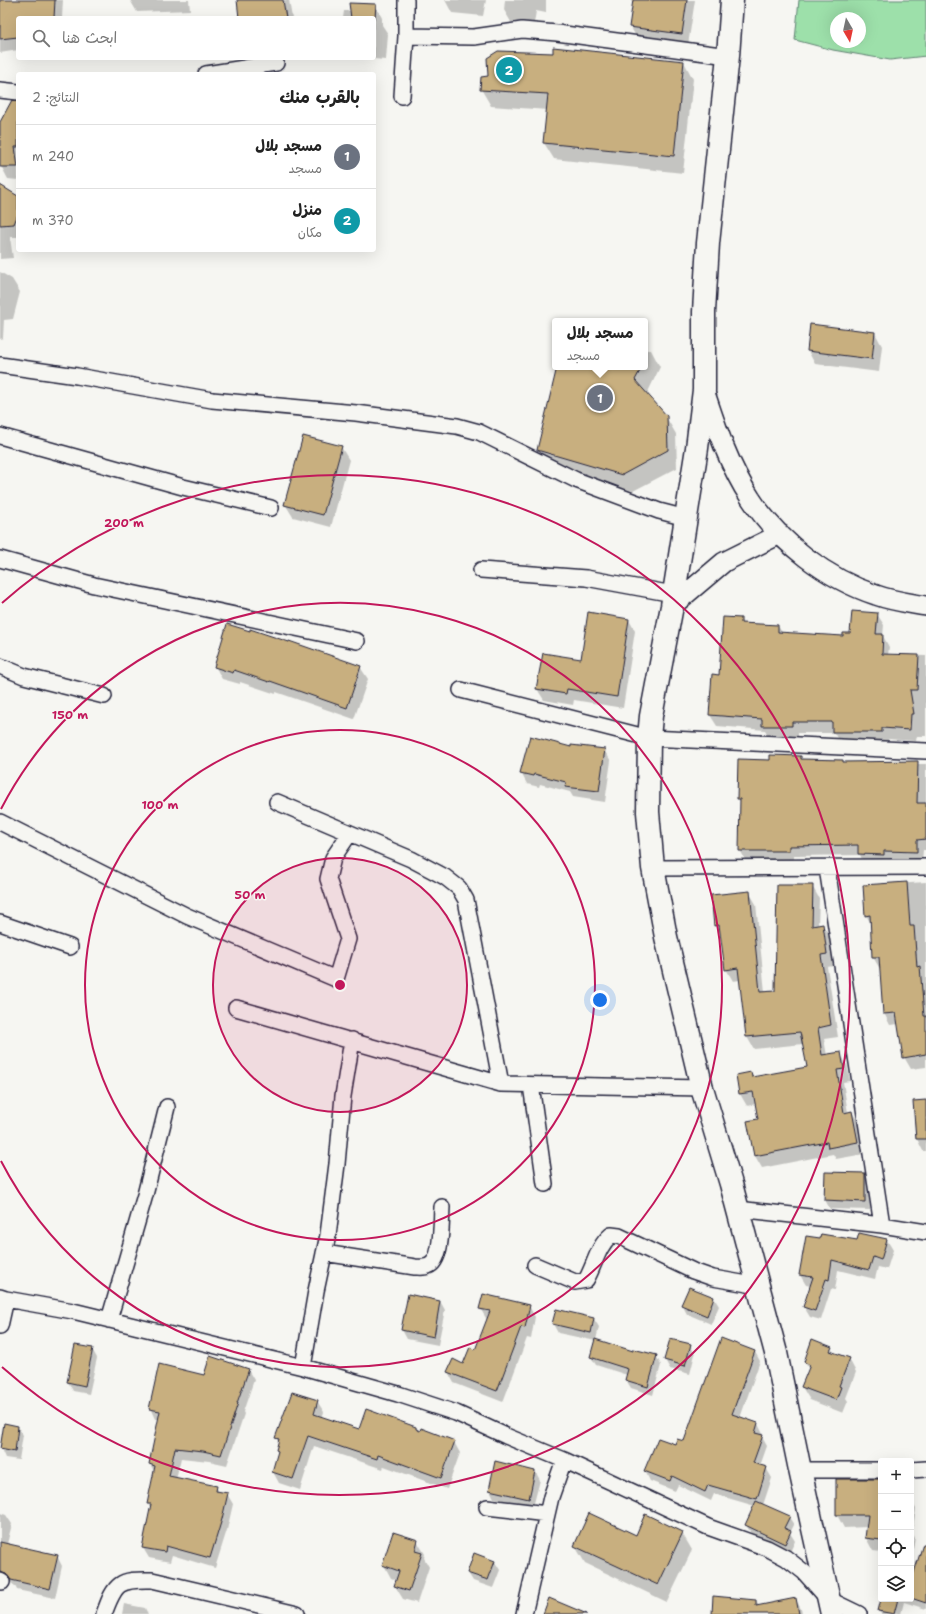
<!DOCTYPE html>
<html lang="ar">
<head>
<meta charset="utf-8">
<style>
	:root { --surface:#fff; --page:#f2f2f2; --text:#222; --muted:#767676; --line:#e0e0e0; --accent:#111827 }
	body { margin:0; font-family:"Shantell Sans","Playpen Sans Arabic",sans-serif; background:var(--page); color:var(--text); direction:rtl }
	.controls { position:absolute; right:12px; bottom:12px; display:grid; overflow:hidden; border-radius:4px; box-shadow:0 4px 16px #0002 }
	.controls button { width:36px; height:36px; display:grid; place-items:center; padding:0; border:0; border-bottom:1px solid var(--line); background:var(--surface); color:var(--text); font:20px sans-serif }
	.compass { position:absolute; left:830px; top:12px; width:36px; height:36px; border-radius:50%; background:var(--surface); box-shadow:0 4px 16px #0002; rotate:171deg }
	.you { position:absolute; left:600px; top:1000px; width:14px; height:14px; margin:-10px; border:3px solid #fff; border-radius:50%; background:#1a73e8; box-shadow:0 0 0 6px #1a73e833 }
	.badge { display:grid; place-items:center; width:26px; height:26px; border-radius:50%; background:var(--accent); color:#fff; font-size:13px; font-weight:700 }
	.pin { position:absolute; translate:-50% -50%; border:2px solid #fff; box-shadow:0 1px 4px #0006 }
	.popup { position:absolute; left:552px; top:318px; width:96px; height:52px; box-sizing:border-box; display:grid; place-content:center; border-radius:4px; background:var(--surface); filter:drop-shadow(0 1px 3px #0005); font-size:13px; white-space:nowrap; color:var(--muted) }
	.popup b { font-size:15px; color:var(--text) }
	.popup::after { content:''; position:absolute; left:50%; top:100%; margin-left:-8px; border:8px solid transparent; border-top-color:var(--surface) }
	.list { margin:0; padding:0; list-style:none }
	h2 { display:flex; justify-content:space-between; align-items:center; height:52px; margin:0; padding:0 16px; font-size:17px }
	h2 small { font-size:13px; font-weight:400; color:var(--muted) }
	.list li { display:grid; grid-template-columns:26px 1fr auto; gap:12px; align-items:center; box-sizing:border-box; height:64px; padding:0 16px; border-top:1px solid var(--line) }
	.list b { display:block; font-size:15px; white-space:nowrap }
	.list p { margin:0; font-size:13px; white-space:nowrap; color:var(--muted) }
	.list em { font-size:13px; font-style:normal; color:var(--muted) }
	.icon { flex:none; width:22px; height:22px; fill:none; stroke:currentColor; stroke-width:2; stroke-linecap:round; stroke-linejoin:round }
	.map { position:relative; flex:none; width:926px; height:1614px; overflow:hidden; direction:ltr }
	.search { position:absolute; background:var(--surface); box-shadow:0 4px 16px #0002; left:16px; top:16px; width:360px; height:44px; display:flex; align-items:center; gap:10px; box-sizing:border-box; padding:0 14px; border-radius:4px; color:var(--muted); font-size:15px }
	.panel { position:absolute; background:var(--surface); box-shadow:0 4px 16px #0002; left:16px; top:72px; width:360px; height:180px; border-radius:4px; direction:rtl }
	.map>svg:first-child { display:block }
</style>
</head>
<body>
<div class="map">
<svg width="926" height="1614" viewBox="0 0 926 1614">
	<rect width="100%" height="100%" fill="#f6f6f2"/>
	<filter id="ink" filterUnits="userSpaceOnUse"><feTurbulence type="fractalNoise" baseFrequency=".025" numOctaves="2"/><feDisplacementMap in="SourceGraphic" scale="8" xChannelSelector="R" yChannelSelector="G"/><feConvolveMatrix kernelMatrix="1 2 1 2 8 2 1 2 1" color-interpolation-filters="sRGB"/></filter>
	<g filter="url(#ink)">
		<path fill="#9de0aa" stroke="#608172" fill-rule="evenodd" d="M 799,0 L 926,0 L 926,56 L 890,60 L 833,50 L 795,40 ZM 836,18 L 860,18 L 860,42 L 836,42 Z"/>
		<path fill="#0003" d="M 0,0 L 63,0 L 62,18 L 18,18 L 18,50 L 0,53 Z
			M 130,0 L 189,0 L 190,10 L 137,12 Z
			M 238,0 L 289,0 L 292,18 L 240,18 Z
			M 445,0 L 486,0 L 483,16 L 452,13 Z
			M 505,0 L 546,0 L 546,13 L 536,11 L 534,24 L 511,22 L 504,10 Z
			M 634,0 L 695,0 L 688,45 L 637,38 L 630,26 Z
			M 375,5 L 382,18 L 382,25 L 388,34 L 386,60 L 361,58 L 374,58 L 374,18 L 343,18 L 344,11 L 351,11 Z
			M 684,62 L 693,79 L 683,173 L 554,159 L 544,143 L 548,110 L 491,106 L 481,89 Z
			M 18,111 L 18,180 L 8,179 L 0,164 L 0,126 Z
			M 0,191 L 18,197 L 18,237 L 10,237 L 13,258 L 0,259 Z
			M 0,272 L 12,279 L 20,292 L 13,319 L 4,320 L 3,338 L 0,339 Z
			M 875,333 L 882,346 L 879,372 L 815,364 L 808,351 Z
			M 645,350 L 651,350 L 660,367 L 647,394 L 666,417 L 676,434 L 677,468 L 633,491 L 548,467 L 538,450 L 558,367 L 645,367 Z
			M 341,447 L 349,460 L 331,527 L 293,517 L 285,504 Z
			M 877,614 L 884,625 L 883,636 L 889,647 L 888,655 L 926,656 L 926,736 L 917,736 L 916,741 L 888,739 L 888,743 L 840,743 L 834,733 L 798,733 L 798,737 L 769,737 L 765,730 L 717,726 L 710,715 L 713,675 L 720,676 L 740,619 L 743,624 L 778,626 L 783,634 L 844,637 L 851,634 Z
			M 629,620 L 635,631 L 623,708 L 574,700 L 573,705 L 544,700 L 537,689 L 581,660 Z
			M 215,666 L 360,667 L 368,679 L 354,719 L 276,692 L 276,694 L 240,682 L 240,684 L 222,679 Z
			M 572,748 L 604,750 L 611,761 L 605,802 L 573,797 L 570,792 L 540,784 L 539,787 L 527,784 L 521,773 Z
			M 801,757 L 803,760 L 843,761 L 844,763 L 917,762 L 918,764 L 926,764 L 926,850 L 923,850 L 922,862 L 865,865 L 860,855 L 794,856 L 794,861 L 746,861 L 740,850 L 741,803 L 738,798 L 771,761 Z
			M 926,882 L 926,1067 L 911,1069 L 904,1057 L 899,1024 L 890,1025 L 884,1013 L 880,969 L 873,957 L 871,924 L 866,915 L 864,886 Z
			M 812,886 L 819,898 L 818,926 L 823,925 L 830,937 L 834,966 L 827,967 L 838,1037 L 824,1039 L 827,1056 L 840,1053 L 847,1065 L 850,1081 L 843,1082 L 848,1113 L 852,1112 L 859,1124 L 864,1154 L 836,1159 L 833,1154 L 762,1168 L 755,1156 L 759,1119 L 756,1104 L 747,1106 L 740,1094 L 737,1076 L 751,1073 L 754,1078 L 808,1068 L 803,1044 L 754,1049 L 747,1037 L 740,980 L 733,981 L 726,969 L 721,936 L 715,925 L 749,892 L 756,904 L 765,992 L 776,992 Z
			M 926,1101 L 926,1151 L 923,1151 L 917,1139 L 914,1102 Z
			M 826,1173 L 864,1174 L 869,1183 L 870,1210 L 830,1209 L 825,1200 Z
			M 821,1239 L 858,1241 L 887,1240 L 893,1250 L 887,1269 L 878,1267 L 875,1279 L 838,1270 L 835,1290 L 831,1289 L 821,1320 L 810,1317 L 804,1307 L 811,1286 L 806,1285 L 800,1275 Z
			M 689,1288 L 714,1298 L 719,1306 L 711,1324 L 687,1314 L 682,1305 Z
			M 440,1301 L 445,1310 L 438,1345 L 407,1339 L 402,1330 Z
			M 529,1306 L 535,1317 L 531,1339 L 527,1338 L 503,1402 L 454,1383 L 448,1372 L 464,1365 L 476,1351 L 487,1320 L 480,1308 Z
			M 594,1319 L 599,1327 L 596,1340 L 634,1352 L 656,1356 L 661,1365 L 653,1395 L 631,1388 L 626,1380 L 627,1375 L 596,1365 L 591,1357 L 596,1341 L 558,1333 L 553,1324 Z
			M 690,1345 L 695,1354 L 690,1374 L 670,1369 L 665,1360 Z
			M 831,1348 L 834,1353 L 849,1359 L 856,1372 L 846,1398 L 848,1401 L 843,1413 L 810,1400 L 802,1387 L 809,1370 L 805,1362 Z
			M 92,1349 L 97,1358 L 89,1394 L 73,1391 L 68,1382 Z
			M 755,1352 L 760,1361 L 740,1418 L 758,1424 L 763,1434 L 762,1437 L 767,1446 L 760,1466 L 766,1468 L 772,1478 L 763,1505 L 789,1517 L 794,1525 L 790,1533 L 795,1541 L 790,1552 L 751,1533 L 746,1525 L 755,1506 L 714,1494 L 711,1501 L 678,1485 L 675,1491 L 650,1481 L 645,1471 L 675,1445 L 684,1442 Z
			M 248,1370 L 254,1380 L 243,1412 L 244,1414 L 227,1465 L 209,1461 L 181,1458 L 176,1479 L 216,1487 L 219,1492 L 227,1494 L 233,1504 L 227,1530 L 215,1568 L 172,1555 L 170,1562 L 149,1558 L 143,1548 L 151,1508 L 148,1504 L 155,1473 L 150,1464 L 159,1419 L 155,1419 L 150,1408 L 204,1376 Z
			M 317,1401 L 324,1412 L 322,1418 L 360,1431 L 416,1427 L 418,1431 L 454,1442 L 460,1453 L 447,1489 L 384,1466 L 383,1469 L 314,1446 L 300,1490 L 279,1483 L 273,1472 L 279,1454 L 277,1450 L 279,1443 L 276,1438 Z
			M 4,1425 L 18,1427 L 23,1435 L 19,1460 L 5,1458 L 1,1449 Z
			M 535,1471 L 540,1480 L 533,1507 L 494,1498 L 490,1490 Z
			M 881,1480 L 881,1552 L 873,1551 L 866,1538 L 867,1527 L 844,1528 L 837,1515 Z
			M 911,1501 L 916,1509 L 912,1533 L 915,1538 L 912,1556 L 911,1556 Z
			M 0,1513 L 6,1515 L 12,1524 L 7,1544 L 57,1556 L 62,1566 L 55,1598 L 17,1590 L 15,1586 L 10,1582 L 0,1584 Z
			M 682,1533 L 692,1550 L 667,1602 L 585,1563 L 575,1546 L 636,1536 Z
			M 417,1541 L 425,1554 L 424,1558 L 429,1567 L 417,1603 L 403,1599 L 395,1586 L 397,1580 L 391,1578 L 384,1565 Z
			M 474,1555 L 495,1562 L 500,1570 L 493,1588 L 473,1581 L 468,1573 Z
			M 926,1568 L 926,1609 L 904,1602 L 901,1614 L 881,1614 L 879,1611 L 882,1599 L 911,1599 L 911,1583 Z
			M 756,1600 L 759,1606 L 796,1600 L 801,1609 L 802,1614 L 713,1614 Z
			M 124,1604 L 145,1608 L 148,1614 L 122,1614 Z"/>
		<path fill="#c8af7f" stroke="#22223b" d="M 0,0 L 55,0 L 54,18 L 18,18 L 18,37 L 0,39 Z
			M 237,0 L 283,0 L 286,18 L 239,18 Z
			M 633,0 L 687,0 L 682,34 L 629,27 Z
			M 349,3 L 376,4 L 375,18 L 351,18 Z
			M 553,47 L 684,61 L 674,156 L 543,143 L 548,94 L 480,90 L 481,77 L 488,76 L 487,58 L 498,51 L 553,53 Z
			M 12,100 L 18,101 L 18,147 L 15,147 L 18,167 L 0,167 L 0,122 Z
			M 0,185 L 18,196 L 18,214 L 14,224 L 0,225 Z
			M 810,324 L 875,332 L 872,359 L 807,351 Z
			M 557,367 L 642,367 L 635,380 L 667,416 L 668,450 L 622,475 L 537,450 Z
			M 303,436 L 342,446 L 323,515 L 284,505 Z
			M 852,611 L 878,613 L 876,634 L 883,634 L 882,654 L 919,655 L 917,690 L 910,690 L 914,714 L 911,714 L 910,730 L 882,728 L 882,732 L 832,732 L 832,722 L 792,722 L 792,726 L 762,726 L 762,719 L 709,715 L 712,674 L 719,675 L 723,617 L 741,618 L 741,623 L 778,625 L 778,632 L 843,636 L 843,633 L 850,633 Z
			M 588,612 L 629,619 L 617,697 L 567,689 L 566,694 L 536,689 L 543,653 L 581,659 Z
			M 227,624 L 250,631 L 250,629 L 289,642 L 289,641 L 361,666 L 347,708 L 270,681 L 269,682 L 234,670 L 233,673 L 214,667 Z
			M 530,736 L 571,747 L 571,745 L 605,749 L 599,791 L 565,787 L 566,782 L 534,774 L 533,776 L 520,773 Z
			M 770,755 L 801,756 L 801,759 L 843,760 L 843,762 L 918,761 L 917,803 L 926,803 L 926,839 L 917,840 L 917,852 L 884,851 L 884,855 L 858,854 L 858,845 L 789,846 L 789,851 L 739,851 L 740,799 L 737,799 L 738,759 L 770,760 Z
			M 907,882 L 910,926 L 914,926 L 917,967 L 920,966 L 924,1016 L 926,1016 L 926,1054 L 903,1058 L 896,1013 L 883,1014 L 879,957 L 872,957 L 870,915 L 865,916 L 863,885 Z
			M 777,885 L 813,885 L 812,926 L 823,924 L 827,954 L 821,955 L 831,1025 L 818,1028 L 822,1055 L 841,1052 L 844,1069 L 837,1070 L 844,1113 L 852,1111 L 858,1142 L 828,1148 L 827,1142 L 754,1156 L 747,1121 L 758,1119 L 753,1092 L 739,1094 L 736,1075 L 751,1072 L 752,1077 L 807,1067 L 800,1032 L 746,1037 L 738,968 L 725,970 L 719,925 L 714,926 L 711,895 L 750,891 L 760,992 L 775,991 Z
			M 926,1100 L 926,1139 L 916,1139 L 913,1101 Z
			M 825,1172 L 865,1173 L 865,1202 L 824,1200 Z
			M 859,1233 L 887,1239 L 881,1260 L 873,1257 L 869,1270 L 832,1260 L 829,1280 L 826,1279 L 815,1311 L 803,1307 L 813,1277 L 799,1275 L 806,1236 L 820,1238 L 821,1234 L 857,1240 Z
			M 689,1287 L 714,1297 L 707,1316 L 681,1305 Z
			M 408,1294 L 440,1301 L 434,1337 L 401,1330 Z
			M 483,1294 L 530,1305 L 525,1328 L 521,1327 L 497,1391 L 447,1372 L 453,1359 L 463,1364 L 470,1347 L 475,1350 L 490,1311 L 479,1309 Z
			M 556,1309 L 594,1318 L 591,1333 L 552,1324 Z
			M 721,1338 L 755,1351 L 732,1414 L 758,1423 L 755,1433 L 763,1435 L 753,1463 L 767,1467 L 757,1499 L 708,1485 L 705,1492 L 672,1476 L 670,1481 L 644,1471 L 658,1438 L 675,1444 L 677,1439 L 684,1441 Z
			M 595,1339 L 633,1351 L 633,1349 L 657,1355 L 648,1387 L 625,1380 L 628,1369 L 590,1357 Z
			M 670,1339 L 691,1344 L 685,1366 L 664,1360 Z
			M 812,1339 L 832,1347 L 830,1351 L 850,1358 L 839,1386 L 841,1387 L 836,1400 L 801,1387 L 810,1365 L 804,1362 Z
			M 75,1345 L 93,1348 L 85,1386 L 67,1382 Z
			M 210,1356 L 249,1369 L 237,1403 L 238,1403 L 221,1455 L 203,1451 L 175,1448 L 169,1476 L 217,1486 L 216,1491 L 228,1493 L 222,1519 L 210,1558 L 166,1546 L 165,1552 L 142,1548 L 151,1504 L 147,1504 L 155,1466 L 149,1464 L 160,1411 L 149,1409 L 159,1364 L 204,1375 Z
			M 292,1392 L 318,1400 L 314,1414 L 359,1429 L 366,1409 L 416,1427 L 416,1429 L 420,1431 L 421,1428 L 455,1441 L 441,1478 L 378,1455 L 377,1459 L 308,1436 L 293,1479 L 272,1472 L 278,1451 L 276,1450 L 279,1439 L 275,1438 Z
			M 4,1423 L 18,1426 L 15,1452 L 0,1449 Z
			M 495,1461 L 535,1471 L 529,1499 L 489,1490 Z
			M 836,1479 L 881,1479 L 881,1540 L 865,1538 L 868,1515 L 836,1515 Z
			M 756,1501 L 790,1516 L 784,1528 L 791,1531 L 785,1544 L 745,1525 Z
			M 589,1513 L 636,1535 L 645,1514 L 683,1532 L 658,1585 L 574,1546 Z
			M 393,1532 L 418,1540 L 415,1551 L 422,1553 L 409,1591 L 394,1586 L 399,1571 L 382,1565 Z
			M 0,1542 L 58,1555 L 50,1589 L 11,1580 L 6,1574 L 0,1572 Z
			M 923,1544 L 926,1544 L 926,1603 L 911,1598 L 911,1582 Z
			M 474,1553 L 495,1561 L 488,1580 L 467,1573 Z
			M 713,1596 L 756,1600 L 756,1606 L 796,1598 L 799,1614 L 712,1614 Z
			M 549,1598 L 587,1614 L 543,1614 Z
			M 881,1599 L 898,1599 L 894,1614 L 878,1611 Z"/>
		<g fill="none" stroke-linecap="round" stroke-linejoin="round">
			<defs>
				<path id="minor" d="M 406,36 L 474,37 L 522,30 L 557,33 L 728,56
					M 206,74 L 276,63
					M 0,90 L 18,92
					M 402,96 L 406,36 L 406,0
					M 0,365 L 77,376 L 212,400 L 356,413 L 457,426 L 479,432 L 576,480 L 659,511 L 686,518
					M 0,436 L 183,487 L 271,508
					M 0,559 L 94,585 L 357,641
					M 481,570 L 586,578 L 673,594
					M 0,666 L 24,676 L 104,696
					M 461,690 L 649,738 L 926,751
					M 277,802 L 411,859 L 445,877 L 459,888 L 466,900 L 501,1084 L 702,1088
					M 0,822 L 187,916 L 336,979 L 348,939 L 328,879 L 333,858 L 350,833
					M 653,868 L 926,867
					M 827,868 L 882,1225
					M 0,923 L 70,947
					M 236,1008 L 501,1084
					M 531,1085 L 545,1184
					M 738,1209 L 882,1225 L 926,1232
					M 324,1253 L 415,1267 C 419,1267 424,1268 428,1266 C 443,1261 441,1220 442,1207
					M 535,1265 L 575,1282 L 586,1280 C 595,1265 597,1247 611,1235 L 619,1236 L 693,1271 L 713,1278 L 759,1286
					M 0,1297 L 6,1299 L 73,1311 L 303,1367 L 398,1394 L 456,1413 L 506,1436 L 564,1460 L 708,1527 L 767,1548 L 786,1558 L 804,1572 L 828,1599 L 859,1614
					M 109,1320 L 145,1195 L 167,1107
					M 0,1326 L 6,1299
					M 303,1367 L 316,1291 L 328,1235 L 337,1164 L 343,1096 L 352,1040
					M 800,1470 L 881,1470
					M 911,1470 L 926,1469
					M 487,1507 L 547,1514
					M 0,1581 L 2,1582
					M 104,1614 C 115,1583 119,1579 152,1580 L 297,1614
					M 524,1614 L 551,1497 L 564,1460"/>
				<path id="tertiary" d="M 704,390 C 716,427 729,466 751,499 C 779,542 827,579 876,595 C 892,601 909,603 926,606
					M 672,606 L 724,562 L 780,534"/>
				<path id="secondary" d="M 732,0 L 728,56 L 708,243 L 704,312 L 704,390 L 697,448 L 672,606 L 651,716 L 649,738 L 648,812 L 653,868 L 666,937 L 702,1088 L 731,1184 L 776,1353 L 800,1470 L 832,1614"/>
			</defs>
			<use href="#minor" stroke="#22223b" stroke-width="18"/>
			<use href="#tertiary" stroke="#22223b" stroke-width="22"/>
			<use href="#secondary" stroke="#22223b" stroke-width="25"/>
			<use href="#minor" stroke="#f6f6f2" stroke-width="15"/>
			<use href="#tertiary" stroke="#f6f6f2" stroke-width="19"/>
			<use href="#secondary" stroke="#f6f6f2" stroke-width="22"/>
		</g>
	</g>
	<circle cx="340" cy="985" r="127" fill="#c2185b" fill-opacity=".12"/>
	<g fill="none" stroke="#c2185b" stroke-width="2">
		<circle cx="340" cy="985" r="127"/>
		<circle cx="340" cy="985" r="255"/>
		<path d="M1 809A382 382 0 1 1 1 1161"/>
		<path d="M2 603A510 510 0 1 1 2 1367"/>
	</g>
	<circle cx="340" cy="985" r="6" fill="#c2185b" stroke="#f6f6f2" stroke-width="2"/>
	<g font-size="12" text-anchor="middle" font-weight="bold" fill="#c2185b" stroke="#f6f6f2" stroke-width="3" stroke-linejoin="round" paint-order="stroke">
		<text x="124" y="527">200 m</text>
		<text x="70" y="719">150 m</text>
		<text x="160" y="809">100 m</text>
		<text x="250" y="899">50 m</text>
	</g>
</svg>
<div class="controls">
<button>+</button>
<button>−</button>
<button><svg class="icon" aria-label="locate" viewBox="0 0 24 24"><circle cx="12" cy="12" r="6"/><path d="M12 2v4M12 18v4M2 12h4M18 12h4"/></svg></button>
<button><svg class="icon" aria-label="layers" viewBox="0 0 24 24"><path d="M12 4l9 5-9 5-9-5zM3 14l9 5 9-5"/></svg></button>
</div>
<svg class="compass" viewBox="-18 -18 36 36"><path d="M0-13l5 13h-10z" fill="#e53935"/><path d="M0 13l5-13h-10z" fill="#767676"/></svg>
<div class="you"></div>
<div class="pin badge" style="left:600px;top:398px;background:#6b7280">1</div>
<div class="popup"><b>مسجد بلال</b>مسجد</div>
<div class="pin badge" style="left:509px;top:70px;background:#0f9aa8">2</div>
<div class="search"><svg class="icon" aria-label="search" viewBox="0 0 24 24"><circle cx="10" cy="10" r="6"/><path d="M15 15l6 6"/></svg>ابحث هنا</div>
<section class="panel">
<h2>بالقرب منك<small>النتائج: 2</small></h2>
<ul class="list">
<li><span class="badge" style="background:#6b7280">1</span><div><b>مسجد بلال</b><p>مسجد</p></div><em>240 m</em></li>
<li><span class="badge" style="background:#0f9aa8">2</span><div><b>منزل</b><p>مكان</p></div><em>370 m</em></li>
</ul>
</section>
</div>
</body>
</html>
